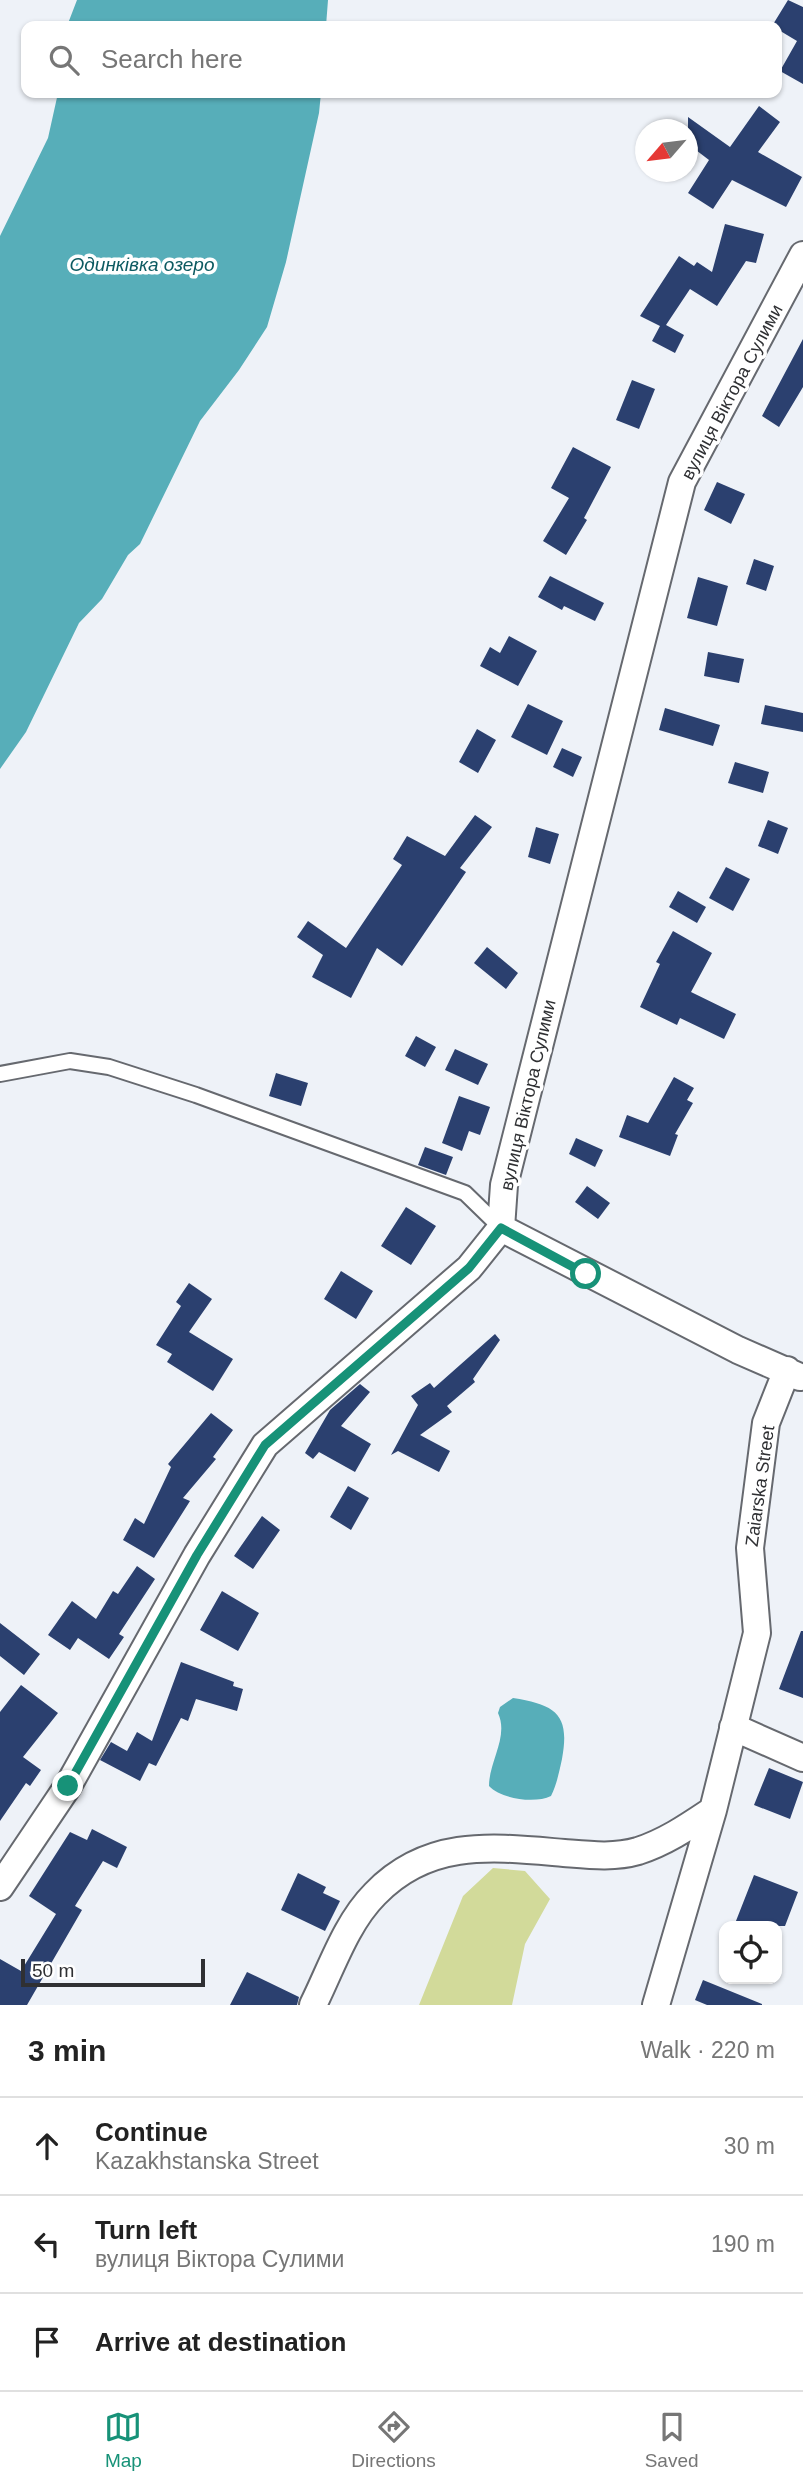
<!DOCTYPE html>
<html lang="en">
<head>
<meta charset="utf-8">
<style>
	:root { --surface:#fff; --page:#f2f2f2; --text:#222; --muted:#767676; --line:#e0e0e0; --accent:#179278 }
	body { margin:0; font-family:Arial,sans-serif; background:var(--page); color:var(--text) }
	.controls { position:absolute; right:21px; bottom:21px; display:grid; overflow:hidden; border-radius:14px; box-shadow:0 2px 5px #0004 }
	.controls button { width:63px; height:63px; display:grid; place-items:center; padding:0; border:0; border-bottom:2px solid var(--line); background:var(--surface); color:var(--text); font:35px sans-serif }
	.compass { position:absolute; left:635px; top:119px; width:63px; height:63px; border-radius:50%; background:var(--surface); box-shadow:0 2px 5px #0004; rotate:242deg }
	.scale { position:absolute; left:21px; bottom:18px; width:184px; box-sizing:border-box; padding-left:7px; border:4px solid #2f3033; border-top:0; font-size:19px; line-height:24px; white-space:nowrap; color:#2f3033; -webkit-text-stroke:5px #fff; paint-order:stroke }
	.stop { position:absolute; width:21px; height:21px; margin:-16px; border:5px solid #179278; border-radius:50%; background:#fff }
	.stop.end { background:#179278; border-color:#fff; box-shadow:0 2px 7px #0008 }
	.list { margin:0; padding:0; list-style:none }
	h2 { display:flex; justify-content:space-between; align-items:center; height:91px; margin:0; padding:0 28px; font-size:30px }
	h2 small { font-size:23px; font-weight:400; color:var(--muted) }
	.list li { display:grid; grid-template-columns:46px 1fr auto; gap:21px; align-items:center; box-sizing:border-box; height:98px; padding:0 28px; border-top:2px solid var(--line) }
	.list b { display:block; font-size:26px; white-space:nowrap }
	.list p { margin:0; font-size:23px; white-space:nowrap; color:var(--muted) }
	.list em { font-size:23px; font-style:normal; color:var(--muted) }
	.icon { flex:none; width:38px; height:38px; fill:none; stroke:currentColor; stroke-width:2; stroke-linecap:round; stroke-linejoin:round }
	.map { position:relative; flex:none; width:803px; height:2005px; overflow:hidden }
	.search { position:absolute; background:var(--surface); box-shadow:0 2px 5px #0004; left:21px; right:21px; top:21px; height:77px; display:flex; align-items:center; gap:18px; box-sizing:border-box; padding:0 24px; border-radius:14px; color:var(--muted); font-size:26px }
	.sheet { height:385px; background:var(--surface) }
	nav { display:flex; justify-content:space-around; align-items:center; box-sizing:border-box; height:98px; border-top:2px solid var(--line); background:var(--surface); font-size:19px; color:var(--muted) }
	nav a { display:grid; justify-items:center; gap:4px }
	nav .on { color:var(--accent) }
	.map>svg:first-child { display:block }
</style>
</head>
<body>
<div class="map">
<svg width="803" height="2005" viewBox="0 0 803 2005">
	<rect width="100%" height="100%" fill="#eef2f8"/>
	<path fill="#d2da9a" d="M 493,1868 L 525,1871 L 550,1899 L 525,1944 L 512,2005 L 419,2005 L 463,1896 Z"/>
	<path fill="#57aeb9" d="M 77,0 L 328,0 L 326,26 L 67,26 Z
		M 58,93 L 321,93 L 319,113 L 286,262 L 267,327 L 239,370 L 200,421 L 140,544 L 128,555 L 102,599 L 79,623 L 26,732 L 0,769 L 0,236 L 48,138 Z
		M 513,1698 C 557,1705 570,1715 562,1759 C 559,1772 557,1784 551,1796 C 535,1804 501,1799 489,1786 C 489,1761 509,1737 498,1713 L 500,1707 Z"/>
	<path fill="#2b406f" d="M 788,0 L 803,7 L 803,84 L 780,71 L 797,41 L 772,26 Z
		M 759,106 L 780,122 L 758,152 L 802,177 L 786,207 L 732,180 L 713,209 L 688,193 L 709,160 L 688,144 L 688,117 L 730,147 Z
		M 725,224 L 764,234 L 756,263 L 746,261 L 717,306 L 690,289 L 666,325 L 684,335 L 675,353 L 652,341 L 660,326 L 640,316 L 679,256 L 694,266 L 697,262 L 712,272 Z
		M 803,339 L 803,387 L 779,427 L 762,416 Z
		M 632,380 L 655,389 L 639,429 L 616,420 Z
		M 573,447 L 611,467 L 584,518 L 587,520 L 566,555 L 543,541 L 569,498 L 551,488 Z
		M 717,482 L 745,494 L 731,524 L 704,510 Z
		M 754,559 L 774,566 L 766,591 L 746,584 Z
		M 550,576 L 604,603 L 595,621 L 564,606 L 562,610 L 538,597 Z
		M 698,577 L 728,586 L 717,626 L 687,618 Z
		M 509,636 L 537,651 L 518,686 L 480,666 L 490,647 L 500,653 Z
		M 708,652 L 744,659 L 739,683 L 704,676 Z
		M 528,704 L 563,721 L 547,755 L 511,737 Z
		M 765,705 L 803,713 L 803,732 L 761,724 Z
		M 665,708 L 720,725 L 713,746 L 659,730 Z
		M 477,729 L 496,740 L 478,773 L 459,762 Z
		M 562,748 L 582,757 L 573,777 L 553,767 Z
		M 735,762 L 769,772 L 763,793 L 728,783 Z
		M 475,815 L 492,827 L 460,868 L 466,872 L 402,966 L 377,948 L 351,998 L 312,977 L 323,955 L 297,937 L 308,921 L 346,948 L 402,865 L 393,859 L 407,836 L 445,856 Z
		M 768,820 L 788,828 L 778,854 L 758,846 Z
		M 536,827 L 559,834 L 550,864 L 528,857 Z
		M 726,867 L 750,879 L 733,911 L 709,898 Z
		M 678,891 L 706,907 L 697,923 L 669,907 Z
		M 673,931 L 712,953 L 691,992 L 736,1014 L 724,1039 L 680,1018 L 677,1025 L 640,1007 L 660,964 L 656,962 Z
		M 487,947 L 518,973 L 506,989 L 474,963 Z
		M 416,1036 L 436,1047 L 425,1067 L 405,1056 Z
		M 455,1049 L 488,1064 L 478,1085 L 445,1070 Z
		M 276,1073 L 308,1083 L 301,1106 L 269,1096 Z
		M 674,1077 L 694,1088 L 687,1100 L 693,1103 L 675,1134 L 678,1135 L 670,1156 L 619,1137 L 627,1115 L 648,1123 Z
		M 459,1096 L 490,1107 L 480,1135 L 469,1131 L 462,1151 L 442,1143 Z
		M 576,1138 L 603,1150 L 595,1167 L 569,1154 Z
		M 425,1147 L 453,1157 L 446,1175 L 418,1165 Z
		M 587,1186 L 610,1203 L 598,1219 L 575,1202 Z
		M 406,1207 L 436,1226 L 411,1265 L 381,1246 Z
		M 341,1271 L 373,1291 L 356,1319 L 324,1299 Z
		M 189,1283 L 212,1299 L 189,1332 L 233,1359 L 213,1391 L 167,1362 L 172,1354 L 156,1345 L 181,1306 L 176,1302 Z
		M 495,1334 L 500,1340 L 473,1379 L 475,1382 L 447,1406 L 452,1412 L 420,1435 L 450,1451 L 439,1472 L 398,1451 L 391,1455 L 418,1405 L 411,1396 L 430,1383 L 434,1388 Z
		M 360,1384 L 370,1392 L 341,1426 L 371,1444 L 355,1472 L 319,1452 L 313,1459 L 305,1453 L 330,1410 Z
		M 211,1413 L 233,1430 L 213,1457 L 216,1459 L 183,1498 L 190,1501 L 154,1558 L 123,1540 L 135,1518 L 144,1524 L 171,1467 L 168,1464 Z
		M 348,1486 L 369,1498 L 351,1530 L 330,1517 Z
		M 262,1516 L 280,1530 L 253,1569 L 234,1556 Z
		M 137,1566 L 155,1579 L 119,1634 L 124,1637 L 109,1659 L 78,1638 L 70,1650 L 48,1635 L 72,1601 L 96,1619 L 113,1591 L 118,1594 Z
		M 222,1591 L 259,1613 L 238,1651 L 200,1630 Z
		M 0,1623 L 40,1654 L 24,1675 L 0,1656 Z
		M 801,1631 L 803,1631 L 803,1698 L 779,1689 Z
		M 181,1662 L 234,1682 L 233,1686 L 243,1689 L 237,1711 L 196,1699 L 188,1721 L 181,1718 L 156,1766 L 149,1763 L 140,1781 L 100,1760 L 111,1742 L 127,1751 L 137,1732 L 152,1741 Z
		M 21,1685 L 58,1713 L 23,1757 L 41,1770 L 30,1786 L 26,1783 L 0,1821 L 0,1712 Z
		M 769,1768 L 803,1782 L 790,1819 L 754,1805 Z
		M 92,1829 L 127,1847 L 117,1868 L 103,1861 L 75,1906 L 82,1910 L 27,2005 L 0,2005 L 0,1959 L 21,1971 L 56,1914 L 29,1896 L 70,1832 L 87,1840 Z
		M 298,1873 L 326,1887 L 323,1893 L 340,1901 L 325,1931 L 281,1910 Z
		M 754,1875 L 798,1892 L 785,1926 L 734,1926 Z
		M 247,1972 L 299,1997 L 297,2005 L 230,2005 Z
		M 703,1980 L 762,2004 L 762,2005 L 707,2005 L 695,2000 Z"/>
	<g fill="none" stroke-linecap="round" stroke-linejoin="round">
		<defs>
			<path id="lane" d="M 0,1074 L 70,1061 L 109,1067 L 196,1095 L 465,1193 L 501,1228"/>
			<path id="street" d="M 501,1228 L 738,1350 L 800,1377
				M 733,1727 L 803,1758
				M 0,1887 L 68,1786 L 197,1555 L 265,1445 L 469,1268 L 501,1228 L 504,1185 L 682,482 L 803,255
				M 313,2005 C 331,1969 346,1923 375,1894 C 429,1838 494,1847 564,1853 C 589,1855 614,1858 638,1851 C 666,1842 689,1826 713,1810
				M 656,2005 L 713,1810 L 757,1633 L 750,1548 L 766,1423 L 787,1370"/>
		</defs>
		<use href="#lane" stroke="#66696f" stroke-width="18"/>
		<use href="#street" stroke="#66696f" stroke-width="30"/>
		<use href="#lane" stroke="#fff" stroke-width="14"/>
		<use href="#street" stroke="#fff" stroke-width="26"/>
	</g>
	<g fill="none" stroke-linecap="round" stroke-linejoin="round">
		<path stroke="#179278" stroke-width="9" d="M 68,1786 L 197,1555 L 265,1445 L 469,1268 L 501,1228 L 586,1274"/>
	</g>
	<g text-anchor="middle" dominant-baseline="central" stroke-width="7" stroke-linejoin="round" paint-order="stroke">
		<g font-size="18" fill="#2f3033" stroke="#fff">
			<text transform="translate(732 392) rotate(-62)">вулиця Віктора Сулими</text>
			<text transform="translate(528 1095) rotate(-77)">вулиця Віктора Сулими</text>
			<text transform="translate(760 1486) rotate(-82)">Zaiarska Street</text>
		</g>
		<g font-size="19" font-style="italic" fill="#0d5a61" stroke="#fff">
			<text x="142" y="264">Одинківка озеро</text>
		</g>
	</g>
</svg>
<div class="controls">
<button><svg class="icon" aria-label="locate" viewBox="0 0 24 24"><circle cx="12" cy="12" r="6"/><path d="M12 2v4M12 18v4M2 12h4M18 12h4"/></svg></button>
</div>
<svg class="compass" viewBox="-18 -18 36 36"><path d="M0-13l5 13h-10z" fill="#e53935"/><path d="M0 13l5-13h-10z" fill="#767676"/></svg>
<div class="scale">50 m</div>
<div class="stop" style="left:586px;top:1274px"></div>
<div class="stop end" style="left:68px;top:1786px"></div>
<div class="search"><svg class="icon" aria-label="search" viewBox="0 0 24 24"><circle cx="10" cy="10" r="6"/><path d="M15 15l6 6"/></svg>Search here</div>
</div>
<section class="sheet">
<h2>3 min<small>Walk · 220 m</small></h2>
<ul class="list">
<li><svg class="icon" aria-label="ahead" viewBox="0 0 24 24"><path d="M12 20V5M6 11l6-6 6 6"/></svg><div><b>Continue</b><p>Kazakhstanska Street</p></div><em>30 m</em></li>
<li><svg class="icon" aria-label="left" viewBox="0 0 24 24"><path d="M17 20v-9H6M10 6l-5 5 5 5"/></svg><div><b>Turn left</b><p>вулиця Віктора Сулими</p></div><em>190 m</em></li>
<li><svg class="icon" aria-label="arrive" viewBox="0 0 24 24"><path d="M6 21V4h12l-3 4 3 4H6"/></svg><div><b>Arrive at destination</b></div></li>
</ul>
</section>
<nav>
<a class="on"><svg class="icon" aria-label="map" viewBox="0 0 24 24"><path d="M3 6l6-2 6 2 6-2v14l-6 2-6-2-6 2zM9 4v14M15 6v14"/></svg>Map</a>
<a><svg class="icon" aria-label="directions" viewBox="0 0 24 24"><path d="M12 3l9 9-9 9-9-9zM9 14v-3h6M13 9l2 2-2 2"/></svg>Directions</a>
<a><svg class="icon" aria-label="saved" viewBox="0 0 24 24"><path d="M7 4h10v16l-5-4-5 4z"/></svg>Saved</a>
</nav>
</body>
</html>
